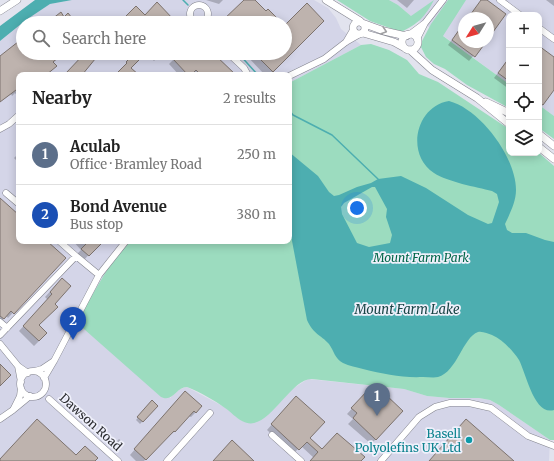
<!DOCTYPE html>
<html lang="en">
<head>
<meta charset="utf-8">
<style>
	:root { --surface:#fff; --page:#f2f2f2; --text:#222; --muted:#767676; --line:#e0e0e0; --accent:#6d5023 }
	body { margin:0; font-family:Merriweather,serif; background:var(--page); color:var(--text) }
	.controls { position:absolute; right:12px; top:12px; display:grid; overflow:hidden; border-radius:8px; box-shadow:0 2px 10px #0003 }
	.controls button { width:36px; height:36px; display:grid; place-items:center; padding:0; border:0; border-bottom:1px solid var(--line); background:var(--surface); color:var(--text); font:20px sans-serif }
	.compass { position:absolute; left:458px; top:12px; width:36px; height:36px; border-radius:50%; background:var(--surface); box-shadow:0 2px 10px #0003; rotate:233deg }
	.you { position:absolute; left:357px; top:208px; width:14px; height:14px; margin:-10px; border:3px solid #fff; border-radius:50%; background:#1a73e8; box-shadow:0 0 0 6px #1a73e833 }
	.badge { display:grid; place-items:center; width:26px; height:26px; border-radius:50%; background:var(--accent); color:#fff; font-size:13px; font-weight:700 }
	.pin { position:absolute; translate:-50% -33px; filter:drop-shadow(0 1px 2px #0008) }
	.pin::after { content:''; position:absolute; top:21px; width:14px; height:12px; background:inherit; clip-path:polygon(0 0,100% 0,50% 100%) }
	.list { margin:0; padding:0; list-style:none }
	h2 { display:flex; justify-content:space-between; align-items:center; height:52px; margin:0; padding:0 16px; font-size:17px }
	h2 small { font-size:13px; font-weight:400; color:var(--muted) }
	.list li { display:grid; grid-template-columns:26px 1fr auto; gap:12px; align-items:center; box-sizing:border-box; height:60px; padding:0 16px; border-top:1px solid var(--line) }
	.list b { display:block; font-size:15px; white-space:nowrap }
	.list p { margin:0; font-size:13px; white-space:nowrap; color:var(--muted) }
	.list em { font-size:13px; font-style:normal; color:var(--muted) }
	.icon { flex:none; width:22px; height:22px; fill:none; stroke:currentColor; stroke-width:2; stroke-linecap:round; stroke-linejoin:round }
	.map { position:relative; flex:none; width:554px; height:461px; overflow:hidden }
	.search { position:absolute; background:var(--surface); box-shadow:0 2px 10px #0003; left:16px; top:16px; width:276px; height:44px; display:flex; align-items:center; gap:10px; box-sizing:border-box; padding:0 14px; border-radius:22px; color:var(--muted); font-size:15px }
	.panel { position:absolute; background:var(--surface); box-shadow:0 2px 10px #0003; left:16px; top:72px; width:276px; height:172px; border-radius:8px }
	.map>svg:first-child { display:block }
</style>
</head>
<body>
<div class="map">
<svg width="554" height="461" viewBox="0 0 554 461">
	<rect width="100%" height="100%" fill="#e2e3ee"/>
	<path fill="#d4d5e8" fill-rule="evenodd" d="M 72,0 L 314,0 L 328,8 L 336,18 L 341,29 L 361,45 L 289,83 L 289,75 L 19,75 L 19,241 L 131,241 L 113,260 L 170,398 L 180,389 L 187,387 L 226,408 L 242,421 L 308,379 L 404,389 L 427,396 L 449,398 L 479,398 L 490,400 L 499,405 L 550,440 L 549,461 L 0,461 L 0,41 L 26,20 L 50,4 ZM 23,23 L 285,23 L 285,53 L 23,53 Z
		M 389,0 L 554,0 L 554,116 L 539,105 L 539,15 L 509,15 L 509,84 L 445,37 L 411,16 L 398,5 ZM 464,18 L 488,18 L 488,42 L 464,42 Z"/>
	<path fill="#9cdcbf" d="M 337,0 L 389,0 L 398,5 L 411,16 L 434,0 C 425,17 418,24 401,32 L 370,21 Z
		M 448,0 L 466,0 L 443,36 L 509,84 L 509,108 L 467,85 L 445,69 L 434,64 L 426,57 L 421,47 L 422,41 L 431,24 Z
		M 371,44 L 389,50 L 407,60 L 419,74 L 438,82 L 509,129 L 509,153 L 539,153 L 554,166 L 554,440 L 550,440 L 499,405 L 490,400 L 479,398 L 449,398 L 427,396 L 404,389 L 312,379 C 293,378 274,419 254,423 C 250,424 246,423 242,421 C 236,418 231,412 225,408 C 214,400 200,392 187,387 C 176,387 173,403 161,397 L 76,322 L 113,260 L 131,241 L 289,241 L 289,83 L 361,45 Z
		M 539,105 L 554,116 L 554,139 L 539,128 Z"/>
	<path fill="#4daeb0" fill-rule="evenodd" d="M 35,0 L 72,0 L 50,4 L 26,20 L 0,41 L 0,26 Z
		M 449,101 C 480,109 516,157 516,190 C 516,202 510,213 505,224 L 507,230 L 512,233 L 526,233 L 545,240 L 554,242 L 554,410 C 534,416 526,373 519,360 C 513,351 503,340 492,335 C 488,334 483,331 478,332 C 463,337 457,372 438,377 C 434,378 428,377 423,377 C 402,378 384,374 363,369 C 357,367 349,366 343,363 C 335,359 334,351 329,344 C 320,334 314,335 307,320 L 289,225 L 289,152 L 318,176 L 329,192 L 334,196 L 339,195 L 357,187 L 371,183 L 378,179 L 401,176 L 426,188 L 468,215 L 488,224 L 492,223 L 499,202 L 497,194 L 492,191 C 476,187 448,182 434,173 C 405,154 416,106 449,101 ZM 372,187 L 375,187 L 387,209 L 386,217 L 392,235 L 390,243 L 369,247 L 357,243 L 342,214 L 341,207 L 344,203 Z"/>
	<path fill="#0003" d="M 206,0 L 223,0 L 219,4 Z
		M 397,0 L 414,0 L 407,8 Z
		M 546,0 L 554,0 L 554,6 Z
		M 136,8 L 145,16 L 170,23 L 121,23 Z
		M 323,21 L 269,75 L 265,75 L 244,53 L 285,53 L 285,27 Z
		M 464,23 L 464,42 L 485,42 L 469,61 L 448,45 Z
		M 23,39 L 23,53 L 64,53 L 52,62 L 46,75 L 19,75 L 19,96 L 18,97 L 15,93 L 12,96 L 11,94 L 0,102 L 0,57 Z
		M 148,53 L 162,53 L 154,61 L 147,54 Z
		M 180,53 L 213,53 L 235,75 L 192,75 L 190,74 L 189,75 L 179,75 L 169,64 Z
		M 509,58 L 509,89 L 494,78 Z
		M 19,153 L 19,163 L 14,158 Z
		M 0,199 L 19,217 L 19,241 L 46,241 L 64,258 L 8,318 L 6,316 L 0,322 Z
		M 73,241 L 98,241 L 100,243 L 83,261 L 77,254 L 81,250 Z
		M 57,284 L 53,304 L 38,325 L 39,341 L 34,346 L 19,331 L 48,300 L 45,297 Z
		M 369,390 L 376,439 L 371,444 L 348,424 L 353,419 L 347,414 Z
		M 180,397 L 196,412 L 191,417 L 188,416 L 174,432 L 169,436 L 168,435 L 144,461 L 136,461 L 130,455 Z
		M 291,402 L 309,438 L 322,450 L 359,461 L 311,461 L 314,458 L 301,446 L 293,454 L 267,430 Z
		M 150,403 L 157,406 L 140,424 L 136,420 Z
		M 119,439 L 124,443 L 119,448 L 114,444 Z"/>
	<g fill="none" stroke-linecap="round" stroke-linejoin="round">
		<path stroke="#4daeb0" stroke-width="1.5" d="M 183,0 L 188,5
			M 238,53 L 258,75
			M 289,110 L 293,115 L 332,135 L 378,179"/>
	</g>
	<path fill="#beb3ae" stroke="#7d736e" d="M 244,0 L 255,0 L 266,11 L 268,9 L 282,23 L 225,23 L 222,21 Z
		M 481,0 L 487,0 L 506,14 L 488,39 L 488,18 L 468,18 Z
		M 157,2 L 174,20 L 171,23 L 129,23 L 124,18 L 136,6 L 145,15 Z
		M 307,3 L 324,21 L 273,72 L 254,53 L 285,53 L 285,25 Z
		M 61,12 L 64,17 L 68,13 L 76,23 L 47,23 Z
		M 464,23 L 464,42 L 486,42 L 475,57 L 452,40 Z
		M 23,38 L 23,53 L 64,53 L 53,62 L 57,66 L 46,75 L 19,75 L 19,93 L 16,90 L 0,102 L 0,56 Z
		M 539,46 L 554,57 L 554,90 L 543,105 L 539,103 Z
		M 85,53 L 100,53 L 82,75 L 69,75 L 66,73 Z
		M 135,53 L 139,53 L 143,56 L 131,68 L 139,75 L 115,75 L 127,63 L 126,62 Z
		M 179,53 L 213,53 L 236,75 L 201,75 L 196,70 L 191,75 L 188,75 L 173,59 Z
		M 509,58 L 509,81 L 498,73 Z
		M 0,198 L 19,215 L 19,241 L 47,241 L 66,258 L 14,314 L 11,311 L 4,319 L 0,316 Z
		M 89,241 L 99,241 L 102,243 L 89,256 L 81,249 Z
		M 62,278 L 71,286 L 55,304 L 58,307 L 39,325 L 47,333 L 39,341 L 23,326 L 52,294 L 50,292 Z
		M 0,364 L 11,375 L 0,386 Z
		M 369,389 L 385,394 L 403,411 L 376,440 L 353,418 L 357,413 L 351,408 Z
		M 185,391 L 202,406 L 196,413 L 194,411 L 175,432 L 174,431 L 146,460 L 134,449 Z
		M 296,396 L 325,422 L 310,438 L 322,449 L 337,433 L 365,457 L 361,461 L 310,461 L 318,452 L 307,442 L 299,450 L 271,424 Z
		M 152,400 L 158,406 L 143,422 L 137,417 Z
		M 37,419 L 76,455 L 85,446 L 98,458 L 95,461 L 0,461 L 0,459 Z
		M 466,419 L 514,461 L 429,461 Z
		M 232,440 L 254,461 L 213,461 Z"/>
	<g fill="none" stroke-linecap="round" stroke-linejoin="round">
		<defs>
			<path id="minor" d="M 500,0 L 520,15
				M190 14a9 9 0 1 1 18 0a9 9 0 1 1-18 0Z
				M 425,23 L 443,0
				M 539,28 L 554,39
				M 409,35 L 425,23 L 417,39
				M 346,42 L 353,30
				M 228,53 L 244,68 L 248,75
				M 289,76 L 324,59 L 346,42 L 360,34
				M 0,129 L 9,124 L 19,115
				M 6,193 L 19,204
				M 76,256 L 99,275
				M 0,322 L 7,328
				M 0,335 L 76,256 L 59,241
				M 0,344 L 18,366
				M 54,361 L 99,275 L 126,241
				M 35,371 L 42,369 L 54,361 L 44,378
				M20 384a13 13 0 1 1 26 0a13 13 0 1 1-26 0Z
				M 21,382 L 18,366 L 28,373
				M 21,388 L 20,396 L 13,410 L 30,396
				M 49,399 L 118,461
				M 0,419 L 13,410
				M 272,435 L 301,461
				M 167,461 L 210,413
				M 381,461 L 419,417 L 435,407 L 450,403 L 469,403 L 491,408 L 528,436 L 554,446"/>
			<path id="tertiary" d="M 326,0 L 360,21
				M 0,11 L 17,0
				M353 28a6 6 0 1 1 12 0a6 6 0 1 1-12 0Z
				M 362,23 L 384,31 L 406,36
				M 363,33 L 394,42 L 403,47
				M402 42a8 8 0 1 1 16 0a8 8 0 1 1-16 0Z
				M 410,50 L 432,70 L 477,98 L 509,124
				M 486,102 L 509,113
				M 539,134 L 554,146
				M 539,147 L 554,159"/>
		</defs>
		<use href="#minor" stroke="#83848e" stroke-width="7"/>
		<use href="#tertiary" stroke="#83848e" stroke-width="8"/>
		<use href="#minor" stroke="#fff" stroke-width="6"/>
		<use href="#tertiary" stroke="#fff" stroke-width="7"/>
	</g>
	<defs><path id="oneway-chevron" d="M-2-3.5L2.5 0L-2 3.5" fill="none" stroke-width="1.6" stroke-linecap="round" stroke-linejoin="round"/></defs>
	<use stroke="#a0a0a2" href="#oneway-chevron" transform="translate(384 31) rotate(18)"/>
	<circle fill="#0f9aa8" stroke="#eff0fb" stroke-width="1.5" cx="469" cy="440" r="4"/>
	<g text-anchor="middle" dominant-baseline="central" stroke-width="3.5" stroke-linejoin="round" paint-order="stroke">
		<g font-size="12" font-style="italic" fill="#006648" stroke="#eff0fb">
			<text x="421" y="257">Mount Farm Park</text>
		</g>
		<g font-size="12" fill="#2b2c30" stroke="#eff0fb">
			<text transform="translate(91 422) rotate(42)">Dawson Road</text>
		</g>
		<g font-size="12" fill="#0d838f" stroke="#eff0fb" text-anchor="end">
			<text x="461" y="433">Basell<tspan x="461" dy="14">Polyolefins UK Ltd</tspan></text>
		</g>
		<g font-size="13" font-style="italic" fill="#194546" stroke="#eff0fb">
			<text x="407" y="309">Mount Farm Lake</text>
		</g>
	</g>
</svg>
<div class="controls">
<button>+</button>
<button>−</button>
<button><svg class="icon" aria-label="locate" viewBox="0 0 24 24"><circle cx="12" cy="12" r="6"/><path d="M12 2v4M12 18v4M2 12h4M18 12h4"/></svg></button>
<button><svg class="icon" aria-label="layers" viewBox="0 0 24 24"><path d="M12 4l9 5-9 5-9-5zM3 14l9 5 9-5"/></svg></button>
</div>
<svg class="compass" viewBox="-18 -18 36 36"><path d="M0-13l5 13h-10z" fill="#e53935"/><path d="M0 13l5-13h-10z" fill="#767676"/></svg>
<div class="you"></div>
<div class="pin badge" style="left:377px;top:416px;background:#5c6f8a">1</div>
<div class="pin badge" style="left:73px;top:340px;background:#1a4fb4">2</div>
<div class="search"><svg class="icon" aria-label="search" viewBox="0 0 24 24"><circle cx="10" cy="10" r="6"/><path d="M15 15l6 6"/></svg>Search here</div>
<section class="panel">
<h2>Nearby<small>2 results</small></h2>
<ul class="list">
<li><span class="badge" style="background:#5c6f8a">1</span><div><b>Aculab</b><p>Office · Bramley Road</p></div><em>250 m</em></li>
<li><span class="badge" style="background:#1a4fb4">2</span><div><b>Bond Avenue</b><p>Bus stop</p></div><em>380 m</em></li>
</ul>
</section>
</div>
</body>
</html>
